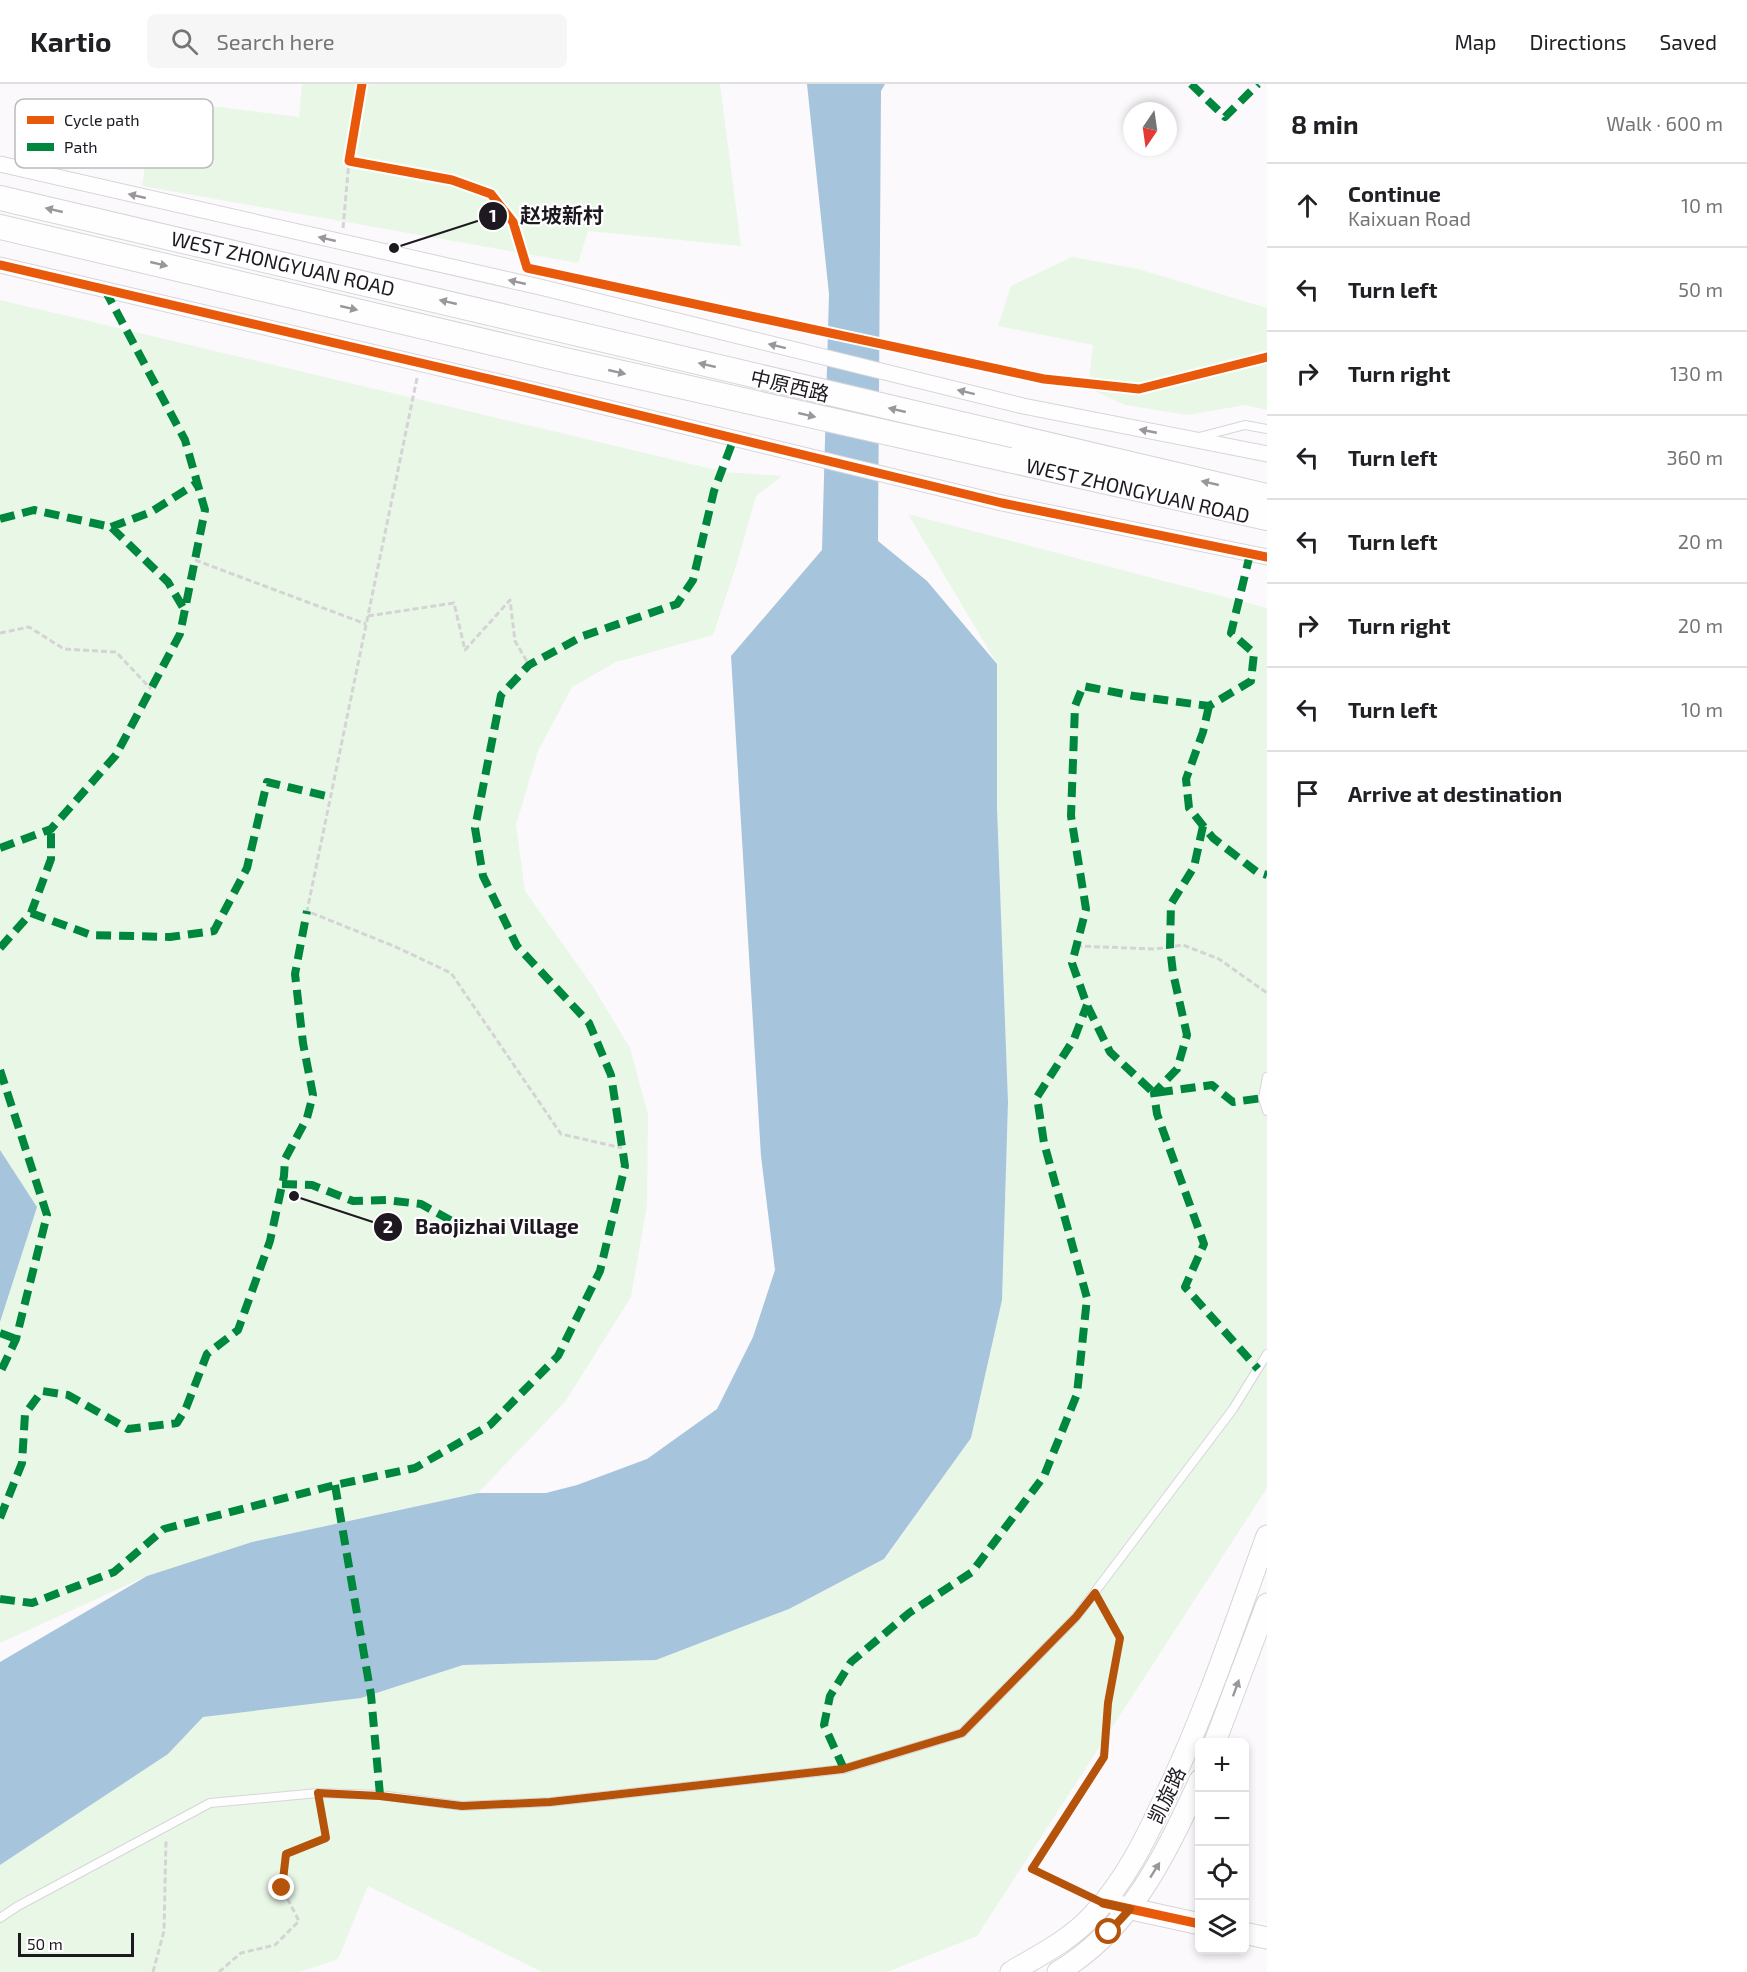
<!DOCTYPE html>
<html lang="en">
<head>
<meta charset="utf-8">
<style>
	:root { --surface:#fff; --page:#f6f6f6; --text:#202124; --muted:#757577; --line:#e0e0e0 }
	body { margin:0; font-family:"Exo 2","Noto Sans SC",sans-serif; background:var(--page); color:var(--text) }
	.controls { position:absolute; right:18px; bottom:18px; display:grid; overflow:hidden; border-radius:9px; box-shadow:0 3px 9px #0003 }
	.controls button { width:54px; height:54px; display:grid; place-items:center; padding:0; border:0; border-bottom:2px solid var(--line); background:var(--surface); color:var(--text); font:30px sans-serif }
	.compass { position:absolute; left:1123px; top:18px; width:54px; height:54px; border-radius:50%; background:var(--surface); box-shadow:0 3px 9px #0003; rotate:193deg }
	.scale { position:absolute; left:18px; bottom:15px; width:116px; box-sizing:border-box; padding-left:6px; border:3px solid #1e1921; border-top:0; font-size:16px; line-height:21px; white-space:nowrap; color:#1e1921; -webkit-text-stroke:4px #fff; paint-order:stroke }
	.stop { position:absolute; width:18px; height:18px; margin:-14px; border:4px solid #b45309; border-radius:50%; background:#fff }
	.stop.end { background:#b45309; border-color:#fff; box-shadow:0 2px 6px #0008 }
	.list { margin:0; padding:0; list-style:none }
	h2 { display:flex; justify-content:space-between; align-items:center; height:78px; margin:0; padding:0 24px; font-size:26px }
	h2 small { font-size:20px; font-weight:400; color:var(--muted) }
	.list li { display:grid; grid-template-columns:39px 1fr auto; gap:18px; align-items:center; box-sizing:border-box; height:84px; padding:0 24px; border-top:2px solid var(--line) }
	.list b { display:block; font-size:22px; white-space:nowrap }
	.list p { margin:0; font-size:20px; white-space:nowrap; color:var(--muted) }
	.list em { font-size:20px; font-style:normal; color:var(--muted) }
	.icon { flex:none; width:33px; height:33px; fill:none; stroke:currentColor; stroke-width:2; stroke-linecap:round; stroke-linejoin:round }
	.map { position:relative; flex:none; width:1267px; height:1888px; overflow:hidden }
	header { display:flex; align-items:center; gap:36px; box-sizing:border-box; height:84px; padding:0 30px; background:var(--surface); border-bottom:2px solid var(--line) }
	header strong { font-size:28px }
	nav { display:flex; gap:33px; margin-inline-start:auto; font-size:21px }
	.search { width:420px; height:54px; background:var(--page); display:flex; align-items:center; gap:15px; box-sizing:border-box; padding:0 21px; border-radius:9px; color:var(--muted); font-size:22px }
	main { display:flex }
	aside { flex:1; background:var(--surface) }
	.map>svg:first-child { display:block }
</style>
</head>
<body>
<header>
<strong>Kartio</strong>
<div class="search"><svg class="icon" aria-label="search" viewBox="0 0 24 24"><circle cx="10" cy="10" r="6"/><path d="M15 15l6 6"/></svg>Search here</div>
<nav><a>Map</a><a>Directions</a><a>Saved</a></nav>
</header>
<main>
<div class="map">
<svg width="1267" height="1888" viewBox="0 0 1267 1888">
	<rect width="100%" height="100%" fill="#fbf9fc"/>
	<path fill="#e9f7e7" d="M 302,0 L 720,0 L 741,162 L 588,147 L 578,179 L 142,102 L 155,15 L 299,33 Z
		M 1072,173 L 1138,185 L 1267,224 L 1267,326 L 1245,321 L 1188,331 L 1125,321 L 1088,304 L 1093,261 L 998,242 L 1011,202 Z
		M 0,216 L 725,388 L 782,392 L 756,412 L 737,479 L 713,551 L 616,578 L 572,603 L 538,667 L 516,741 L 525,807 L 592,901 L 630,964 L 648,1030 L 647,1121 L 631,1213 L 565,1318 L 478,1409 L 251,1458 L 147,1492 L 0,1559 Z
		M 908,430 L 1267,524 L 1267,1404 L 977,1852 L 887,1888 L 542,1888 L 368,1802 L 338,1875 L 300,1888 L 0,1888 L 0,1781 L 168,1670 L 203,1633 L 361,1614 L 463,1581 L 656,1576 L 789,1525 L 885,1475 L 971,1354 L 1002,1216 L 1008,1018 L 997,724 L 997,580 Z"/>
	<path fill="#a6c4db" d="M 807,0 L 885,0 L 881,7 L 878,457 L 927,497 L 997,580 L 997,724 L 1008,1018 L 1002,1216 L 971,1354 L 884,1475 L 789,1525 L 656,1576 L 463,1581 L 361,1614 L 203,1633 L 168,1670 L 0,1781 L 0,1578 L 147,1492 L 252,1458 L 478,1409 L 546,1409 L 577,1401 L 647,1375 L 717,1325 L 753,1253 L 775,1186 L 761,1072 L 731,572 L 822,466 L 829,210 Z
		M 0,1066 L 37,1123 L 0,1238 Z"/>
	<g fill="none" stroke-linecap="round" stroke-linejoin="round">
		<defs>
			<path id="lane" d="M 1199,353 L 1245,341 L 1267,345
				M 1267,993 L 1263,1014 L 1267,1027
				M 0,1834 L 18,1822 L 210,1719 L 318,1709 L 380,1711 L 462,1722 L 550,1718 L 844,1685 L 962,1649 L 1076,1533 L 1233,1325 L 1267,1270"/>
			<path id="street" d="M 0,80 L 540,203 L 1023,322 L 1267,370
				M 0,181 L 555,311
				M 1002,419 L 1267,473"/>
			<path id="secondary" d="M 1215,1658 L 1267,1520
				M 1118,1822 L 1200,1840
				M 1244,1849 L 1267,1854
				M 1011,1888 C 1040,1871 1070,1856 1093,1831 C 1126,1796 1146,1754 1166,1711 C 1206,1628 1235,1539 1267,1452
				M 1058,1888 C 1132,1844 1165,1771 1200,1696"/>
			<path id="primary" d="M 0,114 L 1267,412
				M 0,143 L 560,275
				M 1009,376 L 1267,434"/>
		</defs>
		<use href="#lane" stroke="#d8d5da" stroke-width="10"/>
		<use href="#street" stroke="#d8d5da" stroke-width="17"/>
		<use href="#secondary" stroke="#d8d5da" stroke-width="23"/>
		<use href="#primary" stroke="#d8d5da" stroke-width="26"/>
		<path stroke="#d5d4d5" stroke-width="3" stroke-dasharray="6 3" stroke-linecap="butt" d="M 343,144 L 349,77
			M 417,294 L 307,827 L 396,863 L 451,889 L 561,1050 L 622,1064
			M 195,476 L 366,540
			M 368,532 L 454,519 L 465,566 L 510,516 L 515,557 L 529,581
			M 0,549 L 29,543 L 64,565 L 116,568 L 151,605
			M 1076,862 L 1155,865 L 1183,861 L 1219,875 L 1267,909
			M 1088,1812 L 1032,1785 L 1104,1673 L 1108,1619 L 1120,1554 L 1099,1518
			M 153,1888 L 164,1847 L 166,1756
			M 219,1888 L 241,1869 L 275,1861 L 299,1837 L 282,1804 L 286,1770 L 326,1753 L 320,1720"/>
		<use href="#lane" stroke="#fefeff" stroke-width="8"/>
		<use href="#street" stroke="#fefeff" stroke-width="15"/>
		<use href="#secondary" stroke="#fefeff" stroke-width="21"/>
		<use href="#primary" stroke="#fefeff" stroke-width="24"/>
		<defs>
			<path id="street-bridge" d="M 555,311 L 1002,419"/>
			<path id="primary-bridge" d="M 560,275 L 1009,376"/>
		</defs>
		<use href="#street-bridge" stroke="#d8d5da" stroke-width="17" stroke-linecap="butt"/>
		<use href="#primary-bridge" stroke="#d8d5da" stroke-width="26" stroke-linecap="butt"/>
		<use href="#street-bridge" stroke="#fefeff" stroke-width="15"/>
		<use href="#primary-bridge" stroke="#fefeff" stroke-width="24"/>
		<path stroke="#00873e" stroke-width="8" stroke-dasharray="15 8" stroke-linecap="butt" d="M 1191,0 L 1225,33 L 1258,0
			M 0,435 L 34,426 L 111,443 L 168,498 L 185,527
			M 111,443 L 151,428 L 197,399
			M 1250,470 L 1231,549 L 1254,569 L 1251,597 L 1209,622 L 1134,612 L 1083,602 L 1075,622 L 1071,732 L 1086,825 L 1072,879 L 1087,921 L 1110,968 L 1154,1009 L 1212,1001 L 1233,1018 L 1263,1014
			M 1209,622 L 1203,648 L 1186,695 L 1189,724 L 1213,754 L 1257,788 L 1267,791
			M 1203,742 L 1194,783 L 1171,820 L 1170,863 L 1173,889 L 1187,951 L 1177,985 L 1154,1009 L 1157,1030 L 1204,1160 L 1185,1203 L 1258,1285
			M 0,764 L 51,745 L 116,671 L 180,550 L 205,426 L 185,356 L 105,206
			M 31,829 L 91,851 L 170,853 L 214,847 L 247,784 L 267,698 L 331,713
			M 0,864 L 31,829 L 51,775 L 51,745
			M 0,986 L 47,1131 L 16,1255 L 0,1289
			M 282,1100 L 312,1101 L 353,1117 L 386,1116 L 421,1120 L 461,1142
			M 0,1249 L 16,1255
			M 335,1401 L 371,1611 L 380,1711
			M 0,1434 L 22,1379 L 25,1330 L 42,1307 L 68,1311 L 128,1345 L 177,1339 L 186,1324 L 207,1270 L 238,1246 L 270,1157 L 284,1092 L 285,1075 L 307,1034 L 313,1011 L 303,959 L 295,890 L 307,827
			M 0,1515 L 32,1519 L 114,1488 L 164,1445 L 335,1401 L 415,1384 L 490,1341 L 558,1272 L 600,1187 L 625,1082 L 611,991 L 589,939 L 517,862 L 483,792 L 475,744 L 501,611 L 529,581 L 583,552 L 677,520 L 693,496 L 714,407 L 734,354
			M 844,1685 L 824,1641 L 830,1612 L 851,1578 L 909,1529 L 972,1488 L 1044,1392 L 1077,1310 L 1087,1214 L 1044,1059 L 1037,1013 L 1074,955 L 1087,921"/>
		<defs>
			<path id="cycleway" d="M 362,0 L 349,77 L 452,96 L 491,110 L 513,138 L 527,184 L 1044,295 L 1139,305 L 1267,273
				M 0,181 L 515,301 L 1002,419 L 1267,473
				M 1103,1819 L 1200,1840"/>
		</defs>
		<use href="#cycleway" stroke="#fff" stroke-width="13"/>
		<use href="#cycleway" stroke="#e8590c" stroke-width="9"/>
	</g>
	<defs><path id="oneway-solid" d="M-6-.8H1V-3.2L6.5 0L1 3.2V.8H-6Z" transform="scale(1.5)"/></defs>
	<g fill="#99979b">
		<use href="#oneway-solid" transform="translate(137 112) rotate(-167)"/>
		<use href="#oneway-solid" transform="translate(54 126) rotate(-167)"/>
		<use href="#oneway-solid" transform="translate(327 155) rotate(-167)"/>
		<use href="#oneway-solid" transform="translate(159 180) rotate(13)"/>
		<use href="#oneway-solid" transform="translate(517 198) rotate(-167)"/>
		<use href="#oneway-solid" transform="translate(448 218) rotate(-167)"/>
		<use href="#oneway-solid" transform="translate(349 224) rotate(13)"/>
		<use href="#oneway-solid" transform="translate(777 262) rotate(-166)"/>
		<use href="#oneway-solid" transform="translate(707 281) rotate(-167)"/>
		<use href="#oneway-solid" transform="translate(617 288) rotate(13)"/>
		<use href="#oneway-solid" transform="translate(966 308) rotate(-166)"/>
		<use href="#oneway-solid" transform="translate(897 326) rotate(-167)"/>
		<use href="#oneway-solid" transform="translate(807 331) rotate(13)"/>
		<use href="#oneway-solid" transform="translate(1148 347) rotate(-169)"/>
		<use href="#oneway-solid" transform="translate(1210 399) rotate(-167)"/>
		<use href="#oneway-solid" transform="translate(1236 1604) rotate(-70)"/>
		<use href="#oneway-solid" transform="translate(1155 1786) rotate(-58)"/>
	</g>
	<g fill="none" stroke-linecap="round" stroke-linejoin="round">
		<path stroke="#b45309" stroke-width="8" d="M 282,1804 L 286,1770 L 326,1754 L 318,1709 L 380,1712 L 462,1722 L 550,1718 L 843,1685 L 962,1649 L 1076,1533 L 1095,1509 L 1120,1554 L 1108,1619 L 1104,1673 L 1032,1785 L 1103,1819 L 1130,1825 L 1109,1848"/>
	</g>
	<g text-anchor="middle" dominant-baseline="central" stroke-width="4.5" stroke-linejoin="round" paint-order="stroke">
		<g font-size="20" fill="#1e1921" stroke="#fff">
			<text transform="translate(283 179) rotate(13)">WEST ZHONGYUAN ROAD</text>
			<text transform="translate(790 301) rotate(13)">中原西路</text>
			<text transform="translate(1138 406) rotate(13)">WEST ZHONGYUAN ROAD</text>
			<text transform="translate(1166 1711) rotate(-65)">凯旋路</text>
		</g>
	</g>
	<rect x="15" y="15" width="198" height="69" rx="9" fill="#fff" stroke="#bcbabc" stroke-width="1.5"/>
	<rect x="27" y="32" width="27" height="8" fill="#e8590c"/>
	<rect x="27" y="59" width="27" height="8" fill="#00873e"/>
	<g font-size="16" fill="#1e1921">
		<text x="64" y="42">Cycle path</text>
		<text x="64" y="69">Path</text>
	</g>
	<path fill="none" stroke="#1e1921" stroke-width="2" d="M394 164L493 132M294 1112L388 1143"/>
	<g fill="#1e1921" stroke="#fff" stroke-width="2">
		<circle cx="394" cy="164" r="6"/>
		<circle cx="294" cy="1112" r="6"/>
		<circle cx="493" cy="132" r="15"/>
		<circle cx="388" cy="1143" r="15"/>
	</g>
	<g font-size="18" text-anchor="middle" font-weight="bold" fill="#fff">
		<text x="493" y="138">1</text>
		<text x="388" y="1149">2</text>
	</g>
	<g font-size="21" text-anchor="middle" font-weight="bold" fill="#1e1921" stroke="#fff" stroke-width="4.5" stroke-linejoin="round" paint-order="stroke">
		<text x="562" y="139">赵坡新村</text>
		<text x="497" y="1150">Baojizhai Village</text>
	</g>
</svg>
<div class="controls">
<button>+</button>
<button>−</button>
<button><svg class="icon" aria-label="locate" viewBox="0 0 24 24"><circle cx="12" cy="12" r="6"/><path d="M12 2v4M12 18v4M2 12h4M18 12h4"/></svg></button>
<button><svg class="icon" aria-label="layers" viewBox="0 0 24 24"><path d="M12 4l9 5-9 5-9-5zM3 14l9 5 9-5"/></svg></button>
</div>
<svg class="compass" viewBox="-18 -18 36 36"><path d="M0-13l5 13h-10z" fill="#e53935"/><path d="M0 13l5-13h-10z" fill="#757577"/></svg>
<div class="scale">50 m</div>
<div class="stop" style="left:1109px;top:1848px"></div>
<div class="stop end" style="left:282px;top:1804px"></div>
</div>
<aside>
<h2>8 min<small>Walk · 600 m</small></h2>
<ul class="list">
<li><svg class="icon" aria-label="ahead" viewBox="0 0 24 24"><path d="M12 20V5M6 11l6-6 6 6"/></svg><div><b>Continue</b><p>Kaixuan Road</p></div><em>10 m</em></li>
<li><svg class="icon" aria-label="left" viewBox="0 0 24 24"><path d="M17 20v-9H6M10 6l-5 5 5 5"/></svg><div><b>Turn left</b></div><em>50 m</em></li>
<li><svg class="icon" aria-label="right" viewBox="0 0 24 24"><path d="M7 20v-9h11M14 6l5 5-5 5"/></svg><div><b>Turn right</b></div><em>130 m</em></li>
<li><svg class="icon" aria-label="left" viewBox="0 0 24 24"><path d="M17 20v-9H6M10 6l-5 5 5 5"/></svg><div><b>Turn left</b></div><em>360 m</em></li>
<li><svg class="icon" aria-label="left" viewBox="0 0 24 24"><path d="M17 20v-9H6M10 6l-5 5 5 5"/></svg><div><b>Turn left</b></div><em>20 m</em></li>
<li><svg class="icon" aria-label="right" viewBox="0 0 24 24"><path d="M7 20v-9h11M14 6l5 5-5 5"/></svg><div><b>Turn right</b></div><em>20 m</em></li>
<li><svg class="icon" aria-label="left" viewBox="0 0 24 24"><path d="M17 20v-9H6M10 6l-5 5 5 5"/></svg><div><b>Turn left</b></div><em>10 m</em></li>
<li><svg class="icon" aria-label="arrive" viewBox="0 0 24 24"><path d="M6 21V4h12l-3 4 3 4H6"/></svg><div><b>Arrive at destination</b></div></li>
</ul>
</aside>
</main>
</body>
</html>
